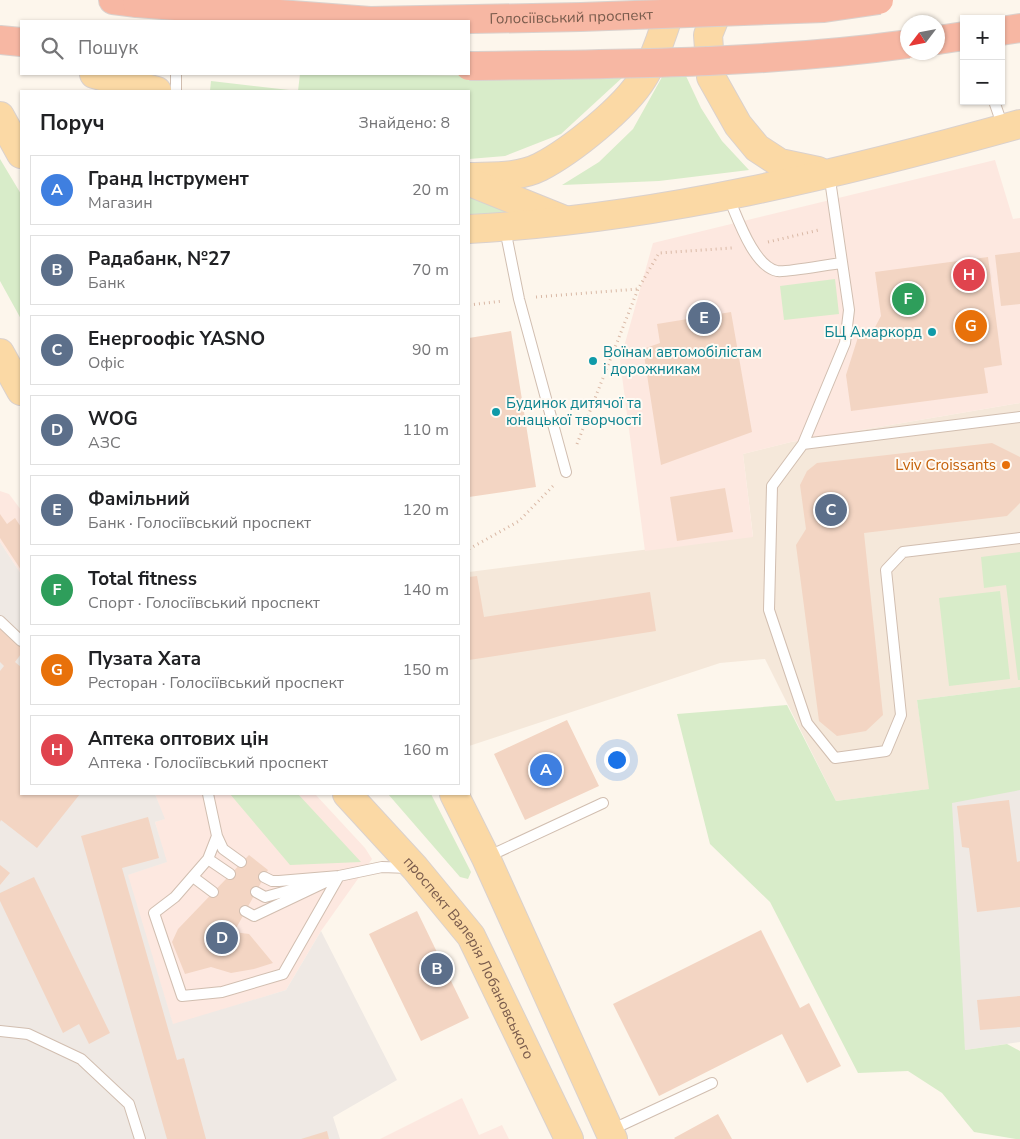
<!DOCTYPE html>
<html lang="uk">
<head>
<meta charset="utf-8">
<style>
	:root { --surface:#fff; --page:#f6f6f6; --text:#202124; --muted:#757577; --line:#e0e0e0; --accent:#0b8043 }
	body { margin:0; font-family:"Nunito Sans",sans-serif; background:var(--page); color:var(--text) }
	.controls { position:absolute; right:15px; top:15px; display:grid; overflow:hidden; border-radius:0px; box-shadow:0 1px 4px #0004 }
	.controls button { width:45px; height:45px; display:grid; place-items:center; padding:0; border:0; border-bottom:1px solid var(--line); background:var(--surface); color:var(--text); font:25px sans-serif }
	.compass { position:absolute; left:900px; top:15px; width:45px; height:45px; border-radius:50%; background:var(--surface); box-shadow:0 1px 4px #0004; rotate:238deg }
	.you { position:absolute; left:616px; top:759px; width:18px; height:18px; margin:-12px; border:4px solid #fff; border-radius:50%; background:#1a73e8; box-shadow:0 0 0 8px #1a73e833 }
	.badge { display:grid; place-items:center; width:32px; height:32px; border-radius:50%; background:var(--accent); color:#fff; font-size:16px; font-weight:700 }
	.pin { position:absolute; translate:-50% -50%; border:2px solid #fff; box-shadow:0 1px 5px #0006 }
	.list { margin:0; padding:0; list-style:none }
	h2 { display:flex; justify-content:space-between; align-items:center; height:65px; margin:0; padding:0 20px; font-size:21px }
	h2 small { font-size:16px; font-weight:400; color:var(--muted) }
	.list li { display:grid; grid-template-columns:32px 1fr auto; gap:15px; align-items:center; box-sizing:border-box; height:70px; margin:0 10px 10px; padding:0 10px; border:1px solid var(--line); border-radius:0px }
	.list b { display:block; font-size:19px; white-space:nowrap }
	.list p { margin:0; font-size:16px; white-space:nowrap; color:var(--muted) }
	.list em { font-size:16px; font-style:normal; color:var(--muted) }
	.icon { flex:none; width:28px; height:28px; fill:none; stroke:currentColor; stroke-width:2; stroke-linecap:round; stroke-linejoin:round }
	.map { position:relative; flex:none; width:1020px; height:1139px; overflow:hidden }
	.search { position:absolute; background:var(--surface); box-shadow:0 1px 4px #0004; left:20px; top:20px; width:450px; height:55px; display:flex; align-items:center; gap:12px; box-sizing:border-box; padding:0 18px; border-radius:0px; color:var(--muted); font-size:19px }
	.panel { position:absolute; background:var(--surface); box-shadow:0 1px 4px #0004; left:20px; top:90px; width:450px; height:705px; border-radius:0px }
	.map>svg:first-child { display:block }
</style>
</head>
<body>
<div class="map">
<svg width="1020" height="1139" viewBox="0 0 1020 1139">
	<rect width="100%" height="100%" fill="#fdf6ec"/>
	<path fill="#f5e8da" d="M 1020,403 L 1020,687 L 917,700 L 930,789 L 836,801 L 765,659 L 720,663 L 469,746 L 469,572 L 753,536 L 743,454 L 791,442 Z"/>
	<path fill="#fde8e0" d="M 995,160 L 1013,219 L 1020,218 L 1020,403 L 791,442 L 743,454 L 753,537 L 645,551 L 620,361 L 653,243 Z
		M 0,491 L 9,494 L 21,510 L 21,574 L 0,542 Z
		M 155,794 L 315,794 L 365,848 L 372,859 L 321,931 L 286,990 L 173,1025 L 127,875 L 166,862 L 155,822 L 164,819 Z
		M 462,1098 L 479,1135 L 502,1125 L 509,1139 L 380,1139 Z"/>
	<path fill="#efe9e4" d="M 0,542 L 21,574 L 21,794 L 155,794 L 165,819 L 155,822 L 167,862 L 128,875 L 173,1024 L 286,990 L 321,931 L 397,1080 L 333,1117 L 340,1139 L 0,1139 Z
		M 1020,694 L 1020,1042 L 965,1050 L 930,710 Z"/>
	<path fill="#d8ecc9" d="M 300,74 L 623,77 L 561,134 L 505,156 L 469,159 L 469,91 L 210,91 L 211,81 L 298,91 Z
		M 686,76 L 701,108 L 722,141 L 749,170 L 659,181 L 562,185 L 599,162 L 633,129 L 662,77 Z
		M 0,159 L 21,194 L 21,319 L 0,281 Z
		M 469,195 L 517,214 L 469,216 Z
		M 835,279 L 839,314 L 784,320 L 780,286 Z
		M 1020,552 L 1020,680 L 1018,680 L 1006,585 L 984,588 L 981,557 Z
		M 1000,591 L 1010,679 L 949,686 L 939,598 Z
		M 1020,687 L 1020,790 L 952,803 L 965,1050 L 1007,1044 L 1020,1051 L 1020,1139 L 1016,1139 L 974,1132 L 942,1093 L 908,1071 L 858,1073 L 770,902 L 710,844 L 677,714 L 787,705 L 836,801 L 929,789 L 917,700 Z
		M 230,794 L 298,794 L 361,862 L 290,865 Z
		M 388,794 L 431,794 L 471,872 L 468,879 L 460,877 Z"/>
	<path fill="#f3d5c3" d="M 1020,252 L 1020,304 L 1001,306 L 995,255 Z
		M 988,257 L 1002,365 L 984,368 L 988,393 L 851,411 L 846,375 L 859,334 L 873,331 L 881,316 L 875,272 Z
		M 731,312 L 752,432 L 661,465 L 643,349 L 660,343 L 657,324 Z
		M 511,331 L 536,487 L 469,497 L 469,338 Z
		M 992,443 L 1020,457 L 1020,503 L 1007,516 L 864,533 L 883,715 L 866,731 L 837,736 L 819,721 L 796,545 L 806,529 L 800,485 L 807,471 L 817,463 Z
		M 725,488 L 733,532 L 677,541 L 670,497 Z
		M 0,514 L 7,524 L 15,518 L 21,527 L 21,570 L 0,538 Z
		M 477,576 L 484,617 L 650,592 L 656,631 L 469,660 L 469,577 Z
		M 0,627 L 21,644 L 21,654 L 15,662 L 21,667 L 21,794 L 80,794 L 37,848 L 1,820 L 0,822 L 0,671 L 4,666 L 0,662 Z
		M 567,720 L 599,786 L 525,820 L 494,754 Z
		M 1009,800 L 1017,862 L 1020,861 L 1020,907 L 977,912 L 969,848 L 962,847 L 957,806 Z
		M 148,817 L 159,858 L 122,868 L 177,1060 L 184,1058 L 206,1139 L 167,1139 L 81,836 Z
		M 249,855 L 268,870 L 234,932 L 249,934 L 273,963 L 254,969 L 231,973 L 211,967 L 185,974 L 172,942 L 178,929 Z
		M 0,865 L 10,873 L 0,885 Z
		M 34,877 L 110,1033 L 89,1044 L 79,1024 L 63,1033 L 0,901 L 0,893 Z
		M 417,911 L 469,1018 L 421,1041 L 369,934 Z
		M 761,930 L 800,1008 L 809,1003 L 841,1066 L 807,1083 L 782,1034 L 659,1096 L 613,1004 Z
		M 1020,996 L 1020,1027 L 980,1030 L 977,1000 Z
		M 718,1114 L 732,1139 L 675,1139 L 674,1138 Z
		M 327,1131 L 329,1139 L 301,1139 Z"/>
	<g fill="none" stroke-linecap="round" stroke-linejoin="round">
		<defs>
			<path id="lane" d="M 176,91 L 176,74
				M 994,101 L 1003,127
				M 829,173 L 849,310 L 845,343 L 803,444 L 772,486 L 769,610 L 807,723 L 835,758 L 886,751 L 901,715 L 886,570 L 903,552 L 1020,538
				M 728,196 C 737,216 753,266 777,271 C 785,273 830,264 842,263
				M 505,229 L 519,299 L 566,472
				M 803,444 L 1020,417
				M 0,621 L 21,641
				M 208,794 L 217,836 L 223,849 L 241,862
				M 217,836 L 208,859 L 175,897 L 154,913 L 182,996 L 222,992 L 283,974 L 339,876
				M 487,857 L 603,803
				M 208,859 L 230,874
				M 193,877 L 213,892
				M 264,877 L 272,881 L 279,881 L 339,876 L 382,867 L 409,868
				M 256,892 L 265,897 L 312,884
				M 245,911 L 254,916 L 334,878
				M 0,1031 L 28,1034 L 81,1059 L 129,1104 L 140,1139
				M 611,1130 L 712,1083"/>
			<g id="primary">
				<path d="M 722,0 L 708,35 L 711,77 L 738,125 L 757,148 L 780,163 L 818,171"/>
				<path d="M 94,74 L 157,91"/>
				<path d="M 0,116 L 21,154"/>
				<path d="M 469,177 C 492,176 518,178 540,167 C 571,151 625,108 643,78 C 653,63 669,18 672,0"/>
				<path d="M 470,182 L 562,219"/>
				<path d="M 469,229 C 656,219 840,174 1020,124"/>
				<path d="M 0,353 L 21,391"/>
				<path id="s1" d="M 347,794 L 415,868 L 471,936 L 569,1139"/>
				<path d="M 454,794 L 486,858 L 613,1139"/>
			</g>
			<path id="highway" d="M 113,0 L 137,3
				M 1001,31 L 1020,28
				M 0,40 L 21,42
				M 938,40 L 964,36"/>
		</defs>
		<use href="#lane" stroke="#d1beb0" stroke-width="12"/>
		<use href="#primary" stroke="#dad1cd" stroke-width="30"/>
		<use href="#highway" stroke="#dad1cd" stroke-width="30"/>
		<path stroke="#d9b8a5" stroke-width="3" stroke-dasharray="1 4" stroke-linecap="butt" d="M 768,242 L 819,230
			M 536,297 L 638,289
			M 469,305 L 503,301
			M 577,444 L 638,289 L 659,253 L 732,248
			M 469,549 L 519,521 L 555,484"/>
		<use href="#lane" stroke="#fff" stroke-width="10"/>
		<use href="#primary" stroke="#fbd9a5" stroke-width="28"/>
		<use href="#highway" stroke="#f7b7a3" stroke-width="28"/>
		<defs>
			<g id="highway-bridge">
				<path id="s2" d="M 137,3 L 370,21 L 581,17 L 824,8 L 879,0"/>
				<path d="M 469,66 C 615,64 763,64 908,44"/>
			</g>
		</defs>
		<use href="#highway-bridge" stroke="#dad1cd" stroke-width="30" stroke-linecap="butt"/>
		<use href="#highway-bridge" stroke="#f7b7a3" stroke-width="28"/>
	</g>
	<g fill="#0f9aa8" stroke="#fffaf3" stroke-width="2">
		<circle cx="932" cy="332" r="5"/>
		<circle cx="593" cy="361" r="5"/>
		<circle cx="496" cy="412" r="5"/>
	</g>
	<circle fill="#e8710a" stroke="#fffaf3" stroke-width="2" cx="1006" cy="465" r="5"/>
	<g text-anchor="middle" dominant-baseline="central" stroke-width="4" stroke-linejoin="round" paint-order="stroke">
		<g font-size="15" fill="#7a5c4d" stroke="#fffaf3">
			<text stroke="none"><textPath href="#s2" startOffset="435">Голосіївський проспект</textPath></text>
			<text stroke="none"><textPath href="#s1" startOffset="206">проспект Валерія Лобановського</textPath></text>
		</g>
		<g font-size="15" fill="#0d838f" stroke="#fffaf3" text-anchor="start">
			<text x="922" y="332" text-anchor="end">БЦ Амаркорд</text>
			<text x="603" y="352">Воїнам автомобілістам<tspan x="603" dy="17">і дорожникам</tspan></text>
			<text x="506" y="403">Будинок дитячої та<tspan x="506" dy="17">юнацької творчості</tspan></text>
		</g>
		<g font-size="15" fill="#c56008" stroke="#fffaf3" text-anchor="end">
			<text x="996" y="465">Lviv Croissants</text>
		</g>
	</g>
</svg>
<div class="controls">
<button>+</button>
<button>−</button>
</div>
<svg class="compass" viewBox="-18 -18 36 36"><path d="M0-13l5 13h-10z" fill="#e53935"/><path d="M0 13l5-13h-10z" fill="#757577"/></svg>
<div class="you"></div>
<div class="pin badge" style="left:546px;top:770px;background:#3f7fe0">A</div>
<div class="pin badge" style="left:437px;top:969px;background:#5c6f8a">B</div>
<div class="pin badge" style="left:831px;top:510px;background:#5c6f8a">C</div>
<div class="pin badge" style="left:222px;top:938px;background:#5c6f8a">D</div>
<div class="pin badge" style="left:704px;top:318px;background:#5c6f8a">E</div>
<div class="pin badge" style="left:908px;top:299px;background:#2e9e5b">F</div>
<div class="pin badge" style="left:971px;top:326px;background:#e8710a">G</div>
<div class="pin badge" style="left:969px;top:275px;background:#e0444e">H</div>
<div class="search"><svg class="icon" aria-label="search" viewBox="0 0 24 24"><circle cx="10" cy="10" r="6"/><path d="M15 15l6 6"/></svg>Пошук</div>
<section class="panel">
<h2>Поруч<small>Знайдено: 8</small></h2>
<ul class="list">
<li><span class="badge" style="background:#3f7fe0">A</span><div><b>Гранд Інструмент</b><p>Магазин</p></div><em>20 m</em></li>
<li><span class="badge" style="background:#5c6f8a">B</span><div><b>Радабанк, №27</b><p>Банк</p></div><em>70 m</em></li>
<li><span class="badge" style="background:#5c6f8a">C</span><div><b>Енергоофіс YASNO</b><p>Офіс</p></div><em>90 m</em></li>
<li><span class="badge" style="background:#5c6f8a">D</span><div><b>WOG</b><p>АЗС</p></div><em>110 m</em></li>
<li><span class="badge" style="background:#5c6f8a">E</span><div><b>Фамільний</b><p>Банк · Голосіївський проспект</p></div><em>120 m</em></li>
<li><span class="badge" style="background:#2e9e5b">F</span><div><b>Total fitness</b><p>Спорт · Голосіївський проспект</p></div><em>140 m</em></li>
<li><span class="badge" style="background:#e8710a">G</span><div><b>Пузата Хата</b><p>Ресторан · Голосіївський проспект</p></div><em>150 m</em></li>
<li><span class="badge" style="background:#e0444e">H</span><div><b>Аптека оптових цін</b><p>Аптека · Голосіївський проспект</p></div><em>160 m</em></li>
</ul>
</section>
</div>
</body>
</html>
